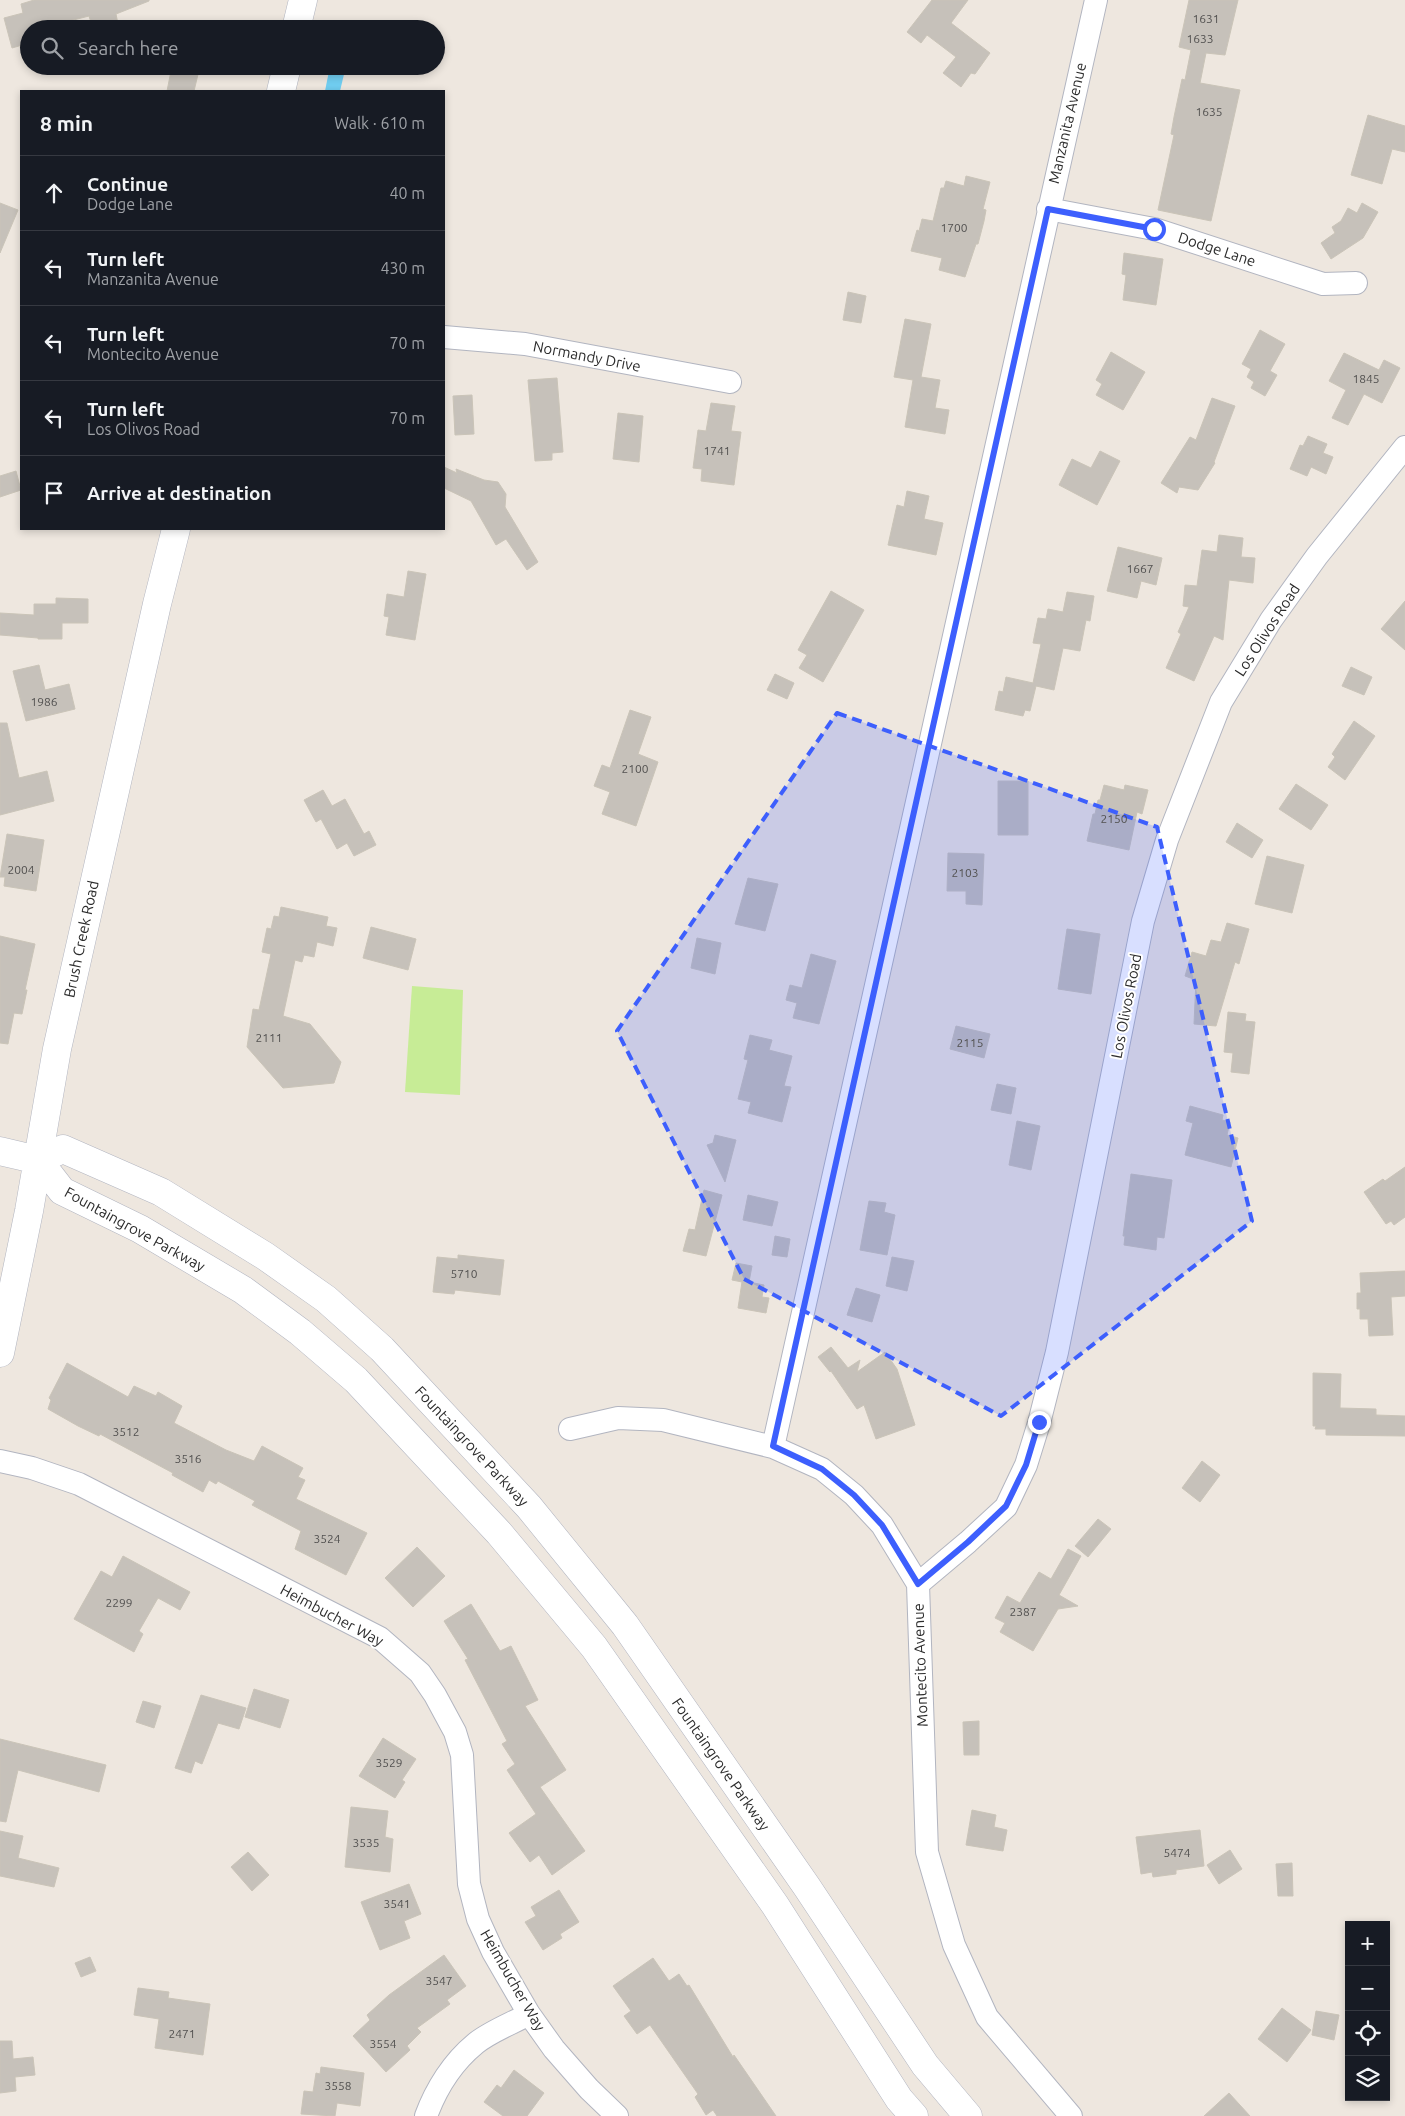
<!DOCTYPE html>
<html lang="en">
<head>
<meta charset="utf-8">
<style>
	:root { --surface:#171b24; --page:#20242c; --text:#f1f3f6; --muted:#9ea1a6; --line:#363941 }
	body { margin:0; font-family:Ubuntu,sans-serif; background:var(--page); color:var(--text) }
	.controls { position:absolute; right:15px; bottom:15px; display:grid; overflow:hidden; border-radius:0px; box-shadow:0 2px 8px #0003 }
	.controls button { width:45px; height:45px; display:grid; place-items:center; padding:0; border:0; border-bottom:1px solid var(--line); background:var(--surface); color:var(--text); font:25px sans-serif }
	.stop { position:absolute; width:15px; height:15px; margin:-11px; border:4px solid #3d5ffd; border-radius:50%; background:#fff }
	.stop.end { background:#3d5ffd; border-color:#fff; box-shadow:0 1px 5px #0008 }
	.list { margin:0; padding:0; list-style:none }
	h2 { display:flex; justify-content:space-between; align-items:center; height:65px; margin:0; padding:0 20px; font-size:21px }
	h2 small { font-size:16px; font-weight:400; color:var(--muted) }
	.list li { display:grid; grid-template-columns:32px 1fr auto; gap:15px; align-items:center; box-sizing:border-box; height:75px; padding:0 20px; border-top:1px solid var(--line) }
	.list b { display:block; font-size:19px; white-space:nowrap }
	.list p { margin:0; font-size:16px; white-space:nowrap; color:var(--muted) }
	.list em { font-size:16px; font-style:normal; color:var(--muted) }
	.icon { flex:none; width:28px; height:28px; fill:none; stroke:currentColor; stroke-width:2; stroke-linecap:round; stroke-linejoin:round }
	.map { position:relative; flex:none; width:1405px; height:2116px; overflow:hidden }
	.search { position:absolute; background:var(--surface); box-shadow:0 2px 8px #0003; left:20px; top:20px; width:425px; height:55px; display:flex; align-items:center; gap:12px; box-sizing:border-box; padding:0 18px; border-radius:28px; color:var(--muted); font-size:19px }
	.panel { position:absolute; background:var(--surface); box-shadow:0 2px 8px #0003; left:20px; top:90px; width:425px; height:440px; border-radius:0px }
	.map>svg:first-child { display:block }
</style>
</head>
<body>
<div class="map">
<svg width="1405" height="2116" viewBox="0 0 1405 2116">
	<rect width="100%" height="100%" fill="#eee7df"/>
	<path fill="#c7ec96" d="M 412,986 L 463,990 L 460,1095 L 405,1092 Z"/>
	<path fill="#71cef1" d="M 330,66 L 346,66 L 340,91 L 325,91 Z"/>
	<path fill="#c6c1ba" stroke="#cac4b8" d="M 34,0 L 149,0 L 149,1 L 116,14 L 118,24 L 102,29 L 93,29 L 89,16 L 50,26 L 51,29 L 29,29 L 29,43 L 12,48 L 4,18 L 23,13 L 21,4 Z
		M 932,0 L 968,0 L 951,23 L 990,53 L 975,74 L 971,73 L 961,87 L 943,73 L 956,57 L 927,35 L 921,43 L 907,32 Z
		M 1189,0 L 1238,0 L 1225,55 L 1206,53 L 1200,83 L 1240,90 L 1211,221 L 1158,210 L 1174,135 L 1171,134 L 1174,117 L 1182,79 L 1185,80 L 1191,50 L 1179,47 Z
		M 172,66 L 200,66 L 194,91 L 167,91 Z
		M 1368,115 L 1405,126 L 1405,152 L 1392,149 L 1382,184 L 1351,175 Z
		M 966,176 L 990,182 L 983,209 L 986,210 L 984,221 L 978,244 L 976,244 L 965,277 L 939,270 L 942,258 L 911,251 L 917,230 L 919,231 L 922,219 L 933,221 L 941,188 L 944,188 L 946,181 L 964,186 Z
		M 0,203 L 18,210 L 0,253 Z
		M 1362,203 L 1378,212 L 1363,238 L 1331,259 L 1321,243 L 1335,233 L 1332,227 L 1341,221 L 1348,208 L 1357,213 Z
		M 1124,253 L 1163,259 L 1156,305 L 1123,300 L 1126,275 L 1122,274 Z
		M 848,292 L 866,296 L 861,323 L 843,320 Z
		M 905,319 L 931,324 L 921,377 L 940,380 L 935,408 L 949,410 L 945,434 L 905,427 L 913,380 L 894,377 Z
		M 1260,330 L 1285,344 L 1270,371 L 1277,375 L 1265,396 L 1251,388 L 1254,382 L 1247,377 L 1251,369 L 1242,364 Z
		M 1111,352 L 1145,372 L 1123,410 L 1096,395 L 1102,384 L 1096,380 Z
		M 1344,353 L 1379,370 L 1384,360 L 1400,368 L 1382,403 L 1364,394 L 1348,425 L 1332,418 L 1346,390 L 1329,381 Z
		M 557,378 L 563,452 L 552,453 L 552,460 L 535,461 L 528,380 Z
		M 472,395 L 474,434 L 455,435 L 453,396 Z
		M 1212,398 L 1235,406 L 1214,462 L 1215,463 L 1198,490 L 1179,487 L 1177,493 L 1161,483 L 1190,437 L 1196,440 Z
		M 711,403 L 735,406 L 731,431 L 741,432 L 734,485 L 701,481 L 702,469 L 693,468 L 698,430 L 706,431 Z
		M 618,413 L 643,416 L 639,462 L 613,459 Z
		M 1308,436 L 1327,444 L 1323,453 L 1333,457 L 1326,474 L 1311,467 L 1307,476 L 1290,469 L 1300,445 L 1303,446 Z
		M 1100,451 L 1120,461 L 1097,505 L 1059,485 L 1072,459 L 1091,468 Z
		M 444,467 L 457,473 L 456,469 L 484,480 L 498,482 L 506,494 L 505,507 L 538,562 L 527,570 L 506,539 L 496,545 L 471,501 L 444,488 Z
		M 16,471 L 21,490 L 0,497 L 0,476 Z
		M 907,491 L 929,496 L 924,519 L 943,523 L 936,555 L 888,545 L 897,505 L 904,507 Z
		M 1219,535 L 1243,538 L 1241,557 L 1255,558 L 1253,583 L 1229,580 L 1223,640 L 1214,636 L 1194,681 L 1166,668 L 1181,634 L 1178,632 L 1189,607 L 1183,606 L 1185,585 L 1197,586 L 1202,550 L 1217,552 Z
		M 1118,547 L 1162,558 L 1156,585 L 1141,581 L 1137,598 L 1107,591 Z
		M 408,571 L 426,574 L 415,640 L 386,635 L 389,617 L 384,616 L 387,594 L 404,597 Z
		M 831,591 L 864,610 L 823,682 L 799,668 L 807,655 L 798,650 Z
		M 1067,592 L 1094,596 L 1090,621 L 1086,620 L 1080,651 L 1063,648 L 1054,690 L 1036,686 L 1030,711 L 1025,710 L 1023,716 L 995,710 L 999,691 L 1003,692 L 1006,677 L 1033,683 L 1041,644 L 1033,643 L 1038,618 L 1046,619 L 1048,609 L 1063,612 Z
		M 56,598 L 88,599 L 88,623 L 62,623 L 62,639 L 38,639 L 38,638 L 0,635 L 0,613 L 34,615 L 34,604 L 56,604 Z
		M 1405,601 L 1405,650 L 1381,629 Z
		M 39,665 L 45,690 L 69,684 L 75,709 L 26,721 L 13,671 Z
		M 1351,667 L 1372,677 L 1364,695 L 1342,686 Z
		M 775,674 L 794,683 L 787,699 L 767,690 Z
		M 630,710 L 651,717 L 638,754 L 658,762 L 636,826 L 602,814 L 610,792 L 594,786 L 602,765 L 610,768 Z
		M 1354,721 L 1375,736 L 1345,780 L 1328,767 L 1335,757 L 1332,754 Z
		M 0,723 L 7,723 L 19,778 L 47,771 L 54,801 L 0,815 Z
		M 998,781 L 1028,781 L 1028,835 L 998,835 Z
		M 1296,784 L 1328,805 L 1311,830 L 1279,809 Z
		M 1104,785 L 1124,790 L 1125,785 L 1148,790 L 1142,814 L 1137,812 L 1129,850 L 1087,841 L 1093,814 L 1095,814 L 1098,800 L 1100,800 Z
		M 323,790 L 332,806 L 345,799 L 364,834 L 369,831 L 376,845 L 354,856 L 347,843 L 337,849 L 321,819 L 316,822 L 304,800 Z
		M 1237,823 L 1263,840 L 1252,858 L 1226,842 Z
		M 7,834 L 44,840 L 36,891 L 4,886 L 5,877 L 0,877 Z
		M 948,853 L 984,854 L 982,905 L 966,904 L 966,891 L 947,891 Z
		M 1267,856 L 1304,865 L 1292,913 L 1255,904 Z
		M 748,878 L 778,884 L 765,931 L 735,924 Z
		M 281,907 L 328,917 L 326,926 L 337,928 L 333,946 L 317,942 L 314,957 L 304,955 L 302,962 L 295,960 L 283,1016 L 310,1024 L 341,1062 L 334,1083 L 283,1088 L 247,1047 L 253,1009 L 259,1010 L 271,954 L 262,952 L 267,928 L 271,929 L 274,916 L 279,917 Z
		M 1227,923 L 1249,929 L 1239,964 L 1235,962 L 1216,1026 L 1194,1024 L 1196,980 L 1185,976 L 1192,952 L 1206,956 L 1211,940 L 1221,942 Z
		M 371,927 L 416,939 L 408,970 L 363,958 Z
		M 1067,929 L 1100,934 L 1091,994 L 1058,989 Z
		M 0,936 L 35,944 L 25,990 L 27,990 L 22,1014 L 14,1013 L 8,1044 L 0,1043 Z
		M 697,938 L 721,943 L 715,974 L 691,968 Z
		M 811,954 L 836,961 L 819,1024 L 793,1018 L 797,1003 L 786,1000 L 790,985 L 802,988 Z
		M 1228,1012 L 1246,1014 L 1245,1021 L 1255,1022 L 1249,1074 L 1231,1072 L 1233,1053 L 1224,1052 Z
		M 956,1026 L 990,1034 L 984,1058 L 950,1049 Z
		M 750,1035 L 772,1040 L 769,1050 L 792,1056 L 784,1086 L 791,1087 L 782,1122 L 748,1113 L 751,1102 L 738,1099 L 748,1060 L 744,1059 Z
		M 997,1084 L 1016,1088 L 1011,1114 L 991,1110 Z
		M 1190,1106 L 1223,1115 L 1222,1120 L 1230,1122 L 1227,1135 L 1238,1138 L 1231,1167 L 1185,1155 L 1193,1123 L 1186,1121 Z
		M 1017,1121 L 1040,1126 L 1031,1170 L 1009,1165 Z
		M 715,1135 L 736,1140 L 725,1182 L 707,1145 L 713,1143 Z
		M 1405,1167 L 1405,1217 L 1394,1225 L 1391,1221 L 1386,1224 L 1364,1192 L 1383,1179 L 1385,1181 Z
		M 1131,1174 L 1172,1180 L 1164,1238 L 1157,1237 L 1156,1250 L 1124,1245 L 1125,1236 L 1123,1236 Z
		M 704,1190 L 722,1195 L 706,1256 L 683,1251 L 689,1229 L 695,1230 Z
		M 748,1195 L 778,1202 L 772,1226 L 743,1220 Z
		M 869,1201 L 886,1203 L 884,1212 L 895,1215 L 887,1255 L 860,1250 Z
		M 775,1236 L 790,1239 L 787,1257 L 772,1255 Z
		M 458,1255 L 504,1260 L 500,1295 L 455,1290 L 454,1294 L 433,1292 L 437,1257 L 458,1259 Z
		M 892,1257 L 914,1261 L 907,1291 L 886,1286 Z
		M 736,1263 L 752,1266 L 749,1282 L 764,1285 L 762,1297 L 769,1298 L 766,1313 L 738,1308 L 742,1282 L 732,1280 Z
		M 1405,1271 L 1405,1296 L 1391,1297 L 1393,1335 L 1369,1336 L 1368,1319 L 1360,1319 L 1360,1309 L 1357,1309 L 1357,1293 L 1361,1293 L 1360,1273 Z
		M 856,1288 L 880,1295 L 872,1322 L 847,1315 Z
		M 831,1347 L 848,1368 L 860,1360 L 857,1372 L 885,1352 L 897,1369 L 915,1425 L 876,1439 L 864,1405 L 857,1409 L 831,1371 L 830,1372 L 818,1357 Z
		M 67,1363 L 128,1397 L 134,1386 L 156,1396 L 158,1392 L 182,1406 L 174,1423 L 226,1450 L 254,1461 L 262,1446 L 303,1468 L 298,1477 L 305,1480 L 296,1499 L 367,1533 L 346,1575 L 295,1549 L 301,1531 L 252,1505 L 255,1501 L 218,1481 L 216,1484 L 209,1480 L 203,1492 L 172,1475 L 173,1473 L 100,1434 L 99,1436 L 78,1426 L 48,1409 L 51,1400 L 49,1398 Z
		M 1313,1373 L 1341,1374 L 1340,1408 L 1376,1409 L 1376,1415 L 1405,1416 L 1405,1436 L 1326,1435 L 1326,1429 L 1315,1429 L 1316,1426 L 1313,1426 Z
		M 1202,1461 L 1220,1475 L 1200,1502 L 1182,1488 Z
		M 1098,1519 L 1111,1529 L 1088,1557 L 1075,1546 Z
		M 417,1547 L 445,1576 L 413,1607 L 385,1578 Z
		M 1068,1549 L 1081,1556 L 1059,1595 L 1078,1606 L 1058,1609 L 1033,1651 L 1000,1632 L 1005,1623 L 995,1618 L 1007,1596 L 1020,1603 L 1039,1572 L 1051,1579 Z
		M 123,1556 L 190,1592 L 180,1610 L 158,1598 L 139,1631 L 143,1634 L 134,1652 L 74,1619 L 101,1571 L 112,1577 Z
		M 471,1604 L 500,1651 L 511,1646 L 538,1700 L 525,1706 L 566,1770 L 540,1787 L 585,1851 L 552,1875 L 539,1855 L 530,1862 L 509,1833 L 536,1814 L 507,1770 L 515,1764 L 502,1744 L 507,1741 L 465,1660 L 468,1659 L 444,1621 Z
		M 254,1689 L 289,1700 L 280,1728 L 245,1717 Z
		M 201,1695 L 246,1708 L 239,1729 L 218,1723 L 202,1764 L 195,1761 L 191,1773 L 175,1768 Z
		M 143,1701 L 161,1706 L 154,1728 L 136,1722 Z
		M 979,1721 L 979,1755 L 964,1755 L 963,1722 Z
		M 383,1738 L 416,1759 L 402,1780 L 405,1782 L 395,1798 L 359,1776 Z
		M 0,1739 L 106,1765 L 99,1792 L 18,1770 L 6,1822 L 0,1821 Z
		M 351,1807 L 388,1811 L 385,1837 L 393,1839 L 390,1872 L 345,1867 Z
		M 972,1810 L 996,1815 L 994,1827 L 1007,1830 L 1003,1851 L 966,1845 Z
		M 1200,1830 L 1204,1866 L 1176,1870 L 1176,1874 L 1153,1877 L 1152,1872 L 1141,1874 L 1136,1837 Z
		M 0,1831 L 23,1836 L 18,1858 L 59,1868 L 54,1887 L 0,1876 Z
		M 1230,1850 L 1242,1869 L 1219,1884 L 1207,1865 Z
		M 248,1852 L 269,1875 L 252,1891 L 231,1867 Z
		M 1292,1863 L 1293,1896 L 1278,1896 L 1276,1864 Z
		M 409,1884 L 421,1914 L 404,1921 L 410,1938 L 380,1950 L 361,1902 Z
		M 559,1890 L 579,1922 L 560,1934 L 562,1938 L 543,1950 L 525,1922 L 536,1916 L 531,1907 Z
		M 444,1955 L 466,1986 L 447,2000 L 450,2004 L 417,2028 L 421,2032 L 407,2046 L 410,2050 L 386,2072 L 353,2036 L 370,2020 L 367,2015 L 389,1995 Z
		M 90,1957 L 96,1971 L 81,1977 L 75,1963 Z
		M 653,1958 L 669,1981 L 679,1974 L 687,1986 L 689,1985 L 733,2057 L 734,2055 L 776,2116 L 717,2116 L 713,2110 L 706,2115 L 695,2097 L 698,2094 L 650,2025 L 637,2034 L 624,2016 L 631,2011 L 613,1986 Z
		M 138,1988 L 169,1992 L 168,1998 L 210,2004 L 203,2055 L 155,2048 L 159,2019 L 134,2015 Z
		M 1282,2008 L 1311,2030 L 1287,2062 L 1258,2039 Z
		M 1316,2011 L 1339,2015 L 1334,2040 L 1312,2035 Z
		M 0,2041 L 12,2041 L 13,2059 L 33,2057 L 35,2075 L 15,2077 L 16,2091 L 0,2093 Z
		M 321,2067 L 364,2073 L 360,2106 L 337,2103 L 335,2116 L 301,2114 L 304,2091 L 313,2092 L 316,2073 L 320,2074 Z
		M 514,2070 L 544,2093 L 527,2116 L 503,2116 L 484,2102 L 497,2085 L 501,2088 Z
		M 1229,2093 L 1250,2116 L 1204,2116 Z"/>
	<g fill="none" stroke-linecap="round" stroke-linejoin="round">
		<defs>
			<path id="street" d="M 1048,209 L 1154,229 L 1323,284 L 1356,283
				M 444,337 L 525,344 L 730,382
				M 570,1429 L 618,1418 L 663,1420 L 773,1447 L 822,1469 L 854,1495 L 882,1525 L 918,1584 L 927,1852 L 954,1945 L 987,2017 L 1071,2116
				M 773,1447 L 1096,0
				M 0,1461 L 32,1468 L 79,1484 L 380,1638 L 420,1673 L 435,1695 L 455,1732 L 462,1755 L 469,1884 L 478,1919 L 493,1952 L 529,2014 L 554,2049 L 589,2089 L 617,2116
				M 918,1584 L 968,1542 L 1006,1507 L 1026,1465 L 1039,1423 L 1057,1352 L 1143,921 L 1167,840 L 1221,702 L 1271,620 L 1317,556 L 1405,447
				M 426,2116 C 436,2089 453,2062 475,2044 C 489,2032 513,2023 529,2014"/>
			<path id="secondary" d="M 296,29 L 303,0
				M 281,91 L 287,66
				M 0,1151 L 38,1160
				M 38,1160 L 63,1149 L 161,1192 L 265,1256 L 326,1299 L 382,1349 L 529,1507 L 625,1625 L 807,1887 L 925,2065 L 968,2116
				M 38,1160 L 62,1191 L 140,1229 L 243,1290 L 300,1332 L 356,1380 L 499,1533 L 594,1647 L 775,1905 L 899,2099 L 914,2116
				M 0,1353 L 29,1211 L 57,1049 L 157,604 L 176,529"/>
		</defs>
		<use href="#street" stroke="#b2b5c0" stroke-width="24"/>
		<use href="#secondary" stroke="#b2b5c0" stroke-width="29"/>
		<use href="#street" stroke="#fff" stroke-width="22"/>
		<use href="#secondary" stroke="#fff" stroke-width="28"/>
	</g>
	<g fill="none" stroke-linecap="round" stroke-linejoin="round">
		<path stroke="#3d5ffd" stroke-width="6" d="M 1039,1422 L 1026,1465 L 1006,1506 L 968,1542 L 918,1584 L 882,1525 L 854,1495 L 822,1469 L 773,1446 L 1048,209 L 1154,229"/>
	</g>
	<path fill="#3d5ffd" fill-opacity="0.2" stroke="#3d5ffd" stroke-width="4" stroke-dasharray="10 6" stroke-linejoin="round" d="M 837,713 L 1157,827 L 1252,1221 L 1001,1416 L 744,1279 L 617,1031 Z"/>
	<g text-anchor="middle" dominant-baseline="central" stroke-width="4" stroke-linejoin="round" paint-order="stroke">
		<g font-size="12" fill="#525150">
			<text x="1206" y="18">1631</text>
			<text x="1200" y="38">1633</text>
			<text x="1209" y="111">1635</text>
			<text x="954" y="227">1700</text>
			<text x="1366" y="378">1845</text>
			<text x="717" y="450">1741</text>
			<text x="1140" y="568">1667</text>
			<text x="44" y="701">1986</text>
			<text x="635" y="768">2100</text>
			<text x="1114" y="818">2150</text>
			<text x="21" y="869">2004</text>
			<text x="965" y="872">2103</text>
			<text x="269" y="1037">2111</text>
			<text x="970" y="1042">2115</text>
			<text x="464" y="1273">5710</text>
			<text x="126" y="1431">3512</text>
			<text x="188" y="1458">3516</text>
			<text x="327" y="1538">3524</text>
			<text x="119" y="1602">2299</text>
			<text x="1023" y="1611">2387</text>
			<text x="389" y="1762">3529</text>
			<text x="366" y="1842">3535</text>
			<text x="1177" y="1852">5474</text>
			<text x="397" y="1903">3541</text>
			<text x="439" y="1980">3547</text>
			<text x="182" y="2033">2471</text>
			<text x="383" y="2043">3554</text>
			<text x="338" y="2085">3558</text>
		</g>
		<g font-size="15" fill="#2c2c2c" stroke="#fff">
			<text transform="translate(1067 123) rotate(-77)">Manzanita Avenue</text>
			<text transform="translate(1217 249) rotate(18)">Dodge Lane</text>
			<text transform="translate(587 356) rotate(11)">Normandy Drive</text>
			<text transform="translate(1267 630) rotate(-57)">Los Olivos Road</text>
			<text transform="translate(81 939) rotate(-78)">Brush Creek Road</text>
			<text transform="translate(1126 1006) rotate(-79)">Los Olivos Road</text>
			<text transform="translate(135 1229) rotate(29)">Fountaingrove Parkway</text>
			<text transform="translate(472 1446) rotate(47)">Fountaingrove Parkway</text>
			<text transform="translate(332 1615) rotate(28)">Heimbucher Way</text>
			<text transform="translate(920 1665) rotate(-92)">Montecito Avenue</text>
			<text transform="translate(721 1764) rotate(55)">Fountaingrove Parkway</text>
			<text transform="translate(513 1980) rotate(60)">Heimbucher Way</text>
		</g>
	</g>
</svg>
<div class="controls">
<button>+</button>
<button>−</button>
<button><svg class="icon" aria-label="locate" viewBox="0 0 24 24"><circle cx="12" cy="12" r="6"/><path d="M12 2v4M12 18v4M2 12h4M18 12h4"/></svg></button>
<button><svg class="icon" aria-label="layers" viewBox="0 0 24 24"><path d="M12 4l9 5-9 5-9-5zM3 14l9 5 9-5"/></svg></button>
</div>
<div class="stop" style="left:1154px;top:229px"></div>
<div class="stop end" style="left:1039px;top:1422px"></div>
<div class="search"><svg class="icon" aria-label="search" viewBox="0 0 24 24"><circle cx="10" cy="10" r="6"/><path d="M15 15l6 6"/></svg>Search here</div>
<section class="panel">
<h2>8 min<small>Walk · 610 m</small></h2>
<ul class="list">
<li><svg class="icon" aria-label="ahead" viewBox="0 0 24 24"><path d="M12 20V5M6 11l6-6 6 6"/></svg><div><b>Continue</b><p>Dodge Lane</p></div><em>40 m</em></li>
<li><svg class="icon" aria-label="left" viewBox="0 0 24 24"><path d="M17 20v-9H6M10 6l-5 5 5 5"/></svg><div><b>Turn left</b><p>Manzanita Avenue</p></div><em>430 m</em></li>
<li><svg class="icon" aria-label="left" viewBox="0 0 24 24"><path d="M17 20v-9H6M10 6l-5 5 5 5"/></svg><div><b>Turn left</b><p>Montecito Avenue</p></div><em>70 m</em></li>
<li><svg class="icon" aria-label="left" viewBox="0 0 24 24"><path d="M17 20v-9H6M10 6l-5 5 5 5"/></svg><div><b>Turn left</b><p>Los Olivos Road</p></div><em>70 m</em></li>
<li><svg class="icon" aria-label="arrive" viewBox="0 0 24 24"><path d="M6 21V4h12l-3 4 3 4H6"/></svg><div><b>Arrive at destination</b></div></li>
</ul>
</section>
</div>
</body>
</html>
